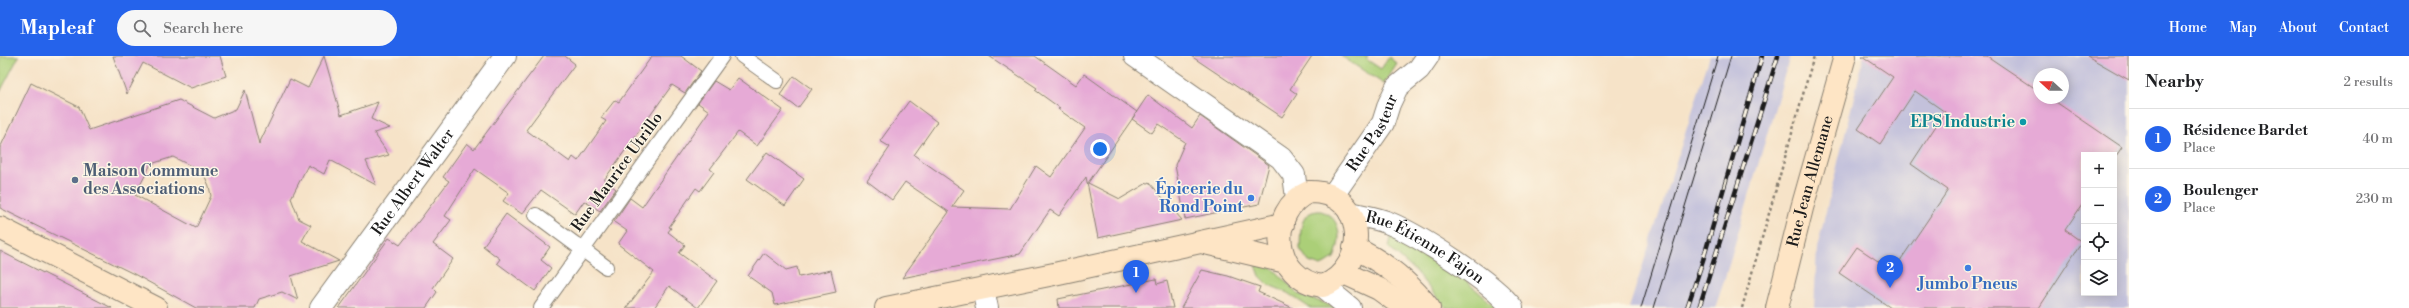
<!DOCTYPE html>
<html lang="en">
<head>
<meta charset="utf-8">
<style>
	:root { --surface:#fff; --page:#f6f6f6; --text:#202124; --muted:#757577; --line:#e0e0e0; --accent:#2563eb }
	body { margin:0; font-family:"Libre Bodoni",serif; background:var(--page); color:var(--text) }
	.controls { position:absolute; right:12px; bottom:12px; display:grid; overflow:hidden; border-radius:0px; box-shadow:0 2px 10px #0003 }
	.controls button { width:36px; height:36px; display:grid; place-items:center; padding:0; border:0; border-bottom:1px solid var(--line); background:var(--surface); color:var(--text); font:20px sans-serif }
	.compass { position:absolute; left:2033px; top:12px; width:36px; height:36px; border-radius:50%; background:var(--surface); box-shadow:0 2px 10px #0003; rotate:291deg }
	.you { position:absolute; left:1100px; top:93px; width:14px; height:14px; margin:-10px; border:3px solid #fff; border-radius:50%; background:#1a73e8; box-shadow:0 0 0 6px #1a73e833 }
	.badge { display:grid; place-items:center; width:26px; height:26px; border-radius:50%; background:var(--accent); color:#fff; font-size:13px; font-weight:700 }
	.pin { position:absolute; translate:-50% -33px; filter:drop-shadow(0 1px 2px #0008) }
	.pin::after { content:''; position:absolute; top:21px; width:14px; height:12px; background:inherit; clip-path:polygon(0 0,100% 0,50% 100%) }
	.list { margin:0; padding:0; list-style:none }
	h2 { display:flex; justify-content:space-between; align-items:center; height:52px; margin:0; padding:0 16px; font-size:17px }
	h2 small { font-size:13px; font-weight:400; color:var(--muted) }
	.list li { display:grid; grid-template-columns:26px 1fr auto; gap:12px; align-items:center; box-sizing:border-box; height:60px; padding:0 16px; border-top:1px solid var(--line) }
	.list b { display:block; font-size:15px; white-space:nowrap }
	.list p { margin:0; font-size:13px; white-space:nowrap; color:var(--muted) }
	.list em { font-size:13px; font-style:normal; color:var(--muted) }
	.icon { flex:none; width:22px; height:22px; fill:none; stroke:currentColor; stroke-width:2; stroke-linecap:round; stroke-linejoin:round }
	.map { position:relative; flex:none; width:2129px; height:252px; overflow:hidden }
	header { display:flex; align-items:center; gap:24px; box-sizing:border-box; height:56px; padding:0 20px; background:var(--accent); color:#fff }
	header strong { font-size:19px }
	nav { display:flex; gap:22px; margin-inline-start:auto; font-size:14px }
	.search { width:280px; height:36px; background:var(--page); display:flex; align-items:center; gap:10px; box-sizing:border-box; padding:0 14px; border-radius:22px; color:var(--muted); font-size:15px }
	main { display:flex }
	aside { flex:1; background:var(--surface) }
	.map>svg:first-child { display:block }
</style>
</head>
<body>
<header>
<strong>Mapleaf</strong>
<div class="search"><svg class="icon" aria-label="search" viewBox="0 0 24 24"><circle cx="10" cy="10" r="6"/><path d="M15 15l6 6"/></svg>Search here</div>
<nav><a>Home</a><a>Map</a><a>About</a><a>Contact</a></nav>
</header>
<main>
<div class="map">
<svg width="2129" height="252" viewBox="0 0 2129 252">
	<rect width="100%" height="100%" fill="#fcf5e5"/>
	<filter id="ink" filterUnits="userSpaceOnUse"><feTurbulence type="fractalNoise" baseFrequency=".025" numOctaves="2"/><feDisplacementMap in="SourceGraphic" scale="8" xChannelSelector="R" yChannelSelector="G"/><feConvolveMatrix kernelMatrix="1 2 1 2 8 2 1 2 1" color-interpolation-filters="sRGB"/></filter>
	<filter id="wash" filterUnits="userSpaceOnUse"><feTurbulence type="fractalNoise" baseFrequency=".012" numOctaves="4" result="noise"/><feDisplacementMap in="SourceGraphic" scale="16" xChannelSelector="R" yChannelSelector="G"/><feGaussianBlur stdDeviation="0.9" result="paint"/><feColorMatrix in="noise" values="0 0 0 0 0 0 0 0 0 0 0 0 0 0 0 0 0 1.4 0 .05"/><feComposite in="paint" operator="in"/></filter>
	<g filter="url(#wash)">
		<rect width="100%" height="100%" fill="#f6e3c8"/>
		<path fill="#c3c1db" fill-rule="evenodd" d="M 1710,0 L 1790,0 L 1724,225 L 1715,252 L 1629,252 Z
			M 1864,0 L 2129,0 L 2129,252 L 1814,252 L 1817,192 ZM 2039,18 L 2063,18 L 2063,42 L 2039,42 ZM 2084,99 L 2114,99 L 2114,237 L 2084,237 Z"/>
		<path fill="#abcf78" stroke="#64764a" d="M 0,0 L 19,0 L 0,36 Z
			M 1341,0 L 1368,0 L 1366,3 L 1381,13 L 1389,1 L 1397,8 L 1384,28 Z
			M 1321,155 C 1342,162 1342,184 1334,202 L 1321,210 L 1309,206 L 1300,193 C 1301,177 1298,154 1321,155 Z
			M 1392,177 L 1457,217 L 1497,252 L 1446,252 L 1415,215 L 1389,192 Z
			M 1256,209 L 1272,211 L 1298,238 L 1338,252 L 1310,252 L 1286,236 L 1269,229 L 1260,220 Z"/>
		<g id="blocks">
			<path fill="#e6aad6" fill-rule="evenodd" d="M 113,0 L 220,0 L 226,20 L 191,32 L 143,7 L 127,38 Z
				M 324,0 L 341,59 L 378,46 L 371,63 L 390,72 L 374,77 L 389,99 L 366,105 L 376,129 L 330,104 L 324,118 L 308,109 L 291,142 L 299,163 L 311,169 L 302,185 L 339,205 L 291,220 L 298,244 L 282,236 L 259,243 L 255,252 L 196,252 L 134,218 L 0,152 L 0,92 L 31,27 L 79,51 L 89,74 L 179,44 L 214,62 L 236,53 L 245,34 L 259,88 L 290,23 L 308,32 ZM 173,101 L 203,116 L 209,130 L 211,140 L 196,172 L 135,139 L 151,108 Z
				M 544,0 L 565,0 L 575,8 L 526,74 L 570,106 L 573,101 L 578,105 L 606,65 L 601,62 L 615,44 L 619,46 L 652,0 L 681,0 L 701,15 L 685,37 L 672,29 L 604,124 L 616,133 L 600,155 L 584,145 L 575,158 L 541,134 L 522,158 L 503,145 L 509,137 L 475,113 L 445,160 L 451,164 L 433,188 L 453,203 L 433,232 L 437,236 L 426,252 L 339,252 L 389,182 L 400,189 L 422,161 L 449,125 L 443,121 L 467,87 L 474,93 Z
				M 989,0 L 1035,0 L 1076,29 L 1084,18 L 1137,56 L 1088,127 L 1120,143 L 1149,126 L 1182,164 L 1098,182 L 1086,121 L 1059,160 L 1050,154 L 1020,198 L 902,222 L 949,156 L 905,126 L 892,144 L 867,125 L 890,91 L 880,85 L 909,45 L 937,66 L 914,99 L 964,134 L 952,151 L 1010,153 L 1036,110 L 1051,121 L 1085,72 L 1058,53 L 1060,52 L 1035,34 L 1037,32 Z
				M 1191,0 L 1312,0 L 1290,33 L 1297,38 L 1282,61 Z
				M 1862,0 L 1987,0 L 2039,35 L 2039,42 L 2050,42 L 2122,91 L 2114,103 L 2114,99 L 2084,99 L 2084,146 L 2065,174 L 2082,186 L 2039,252 L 1891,252 L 1839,217 L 1857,191 L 1893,215 L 1948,134 L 1911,108 L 1945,56 L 1915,35 L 1880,88 L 1858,73 L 1893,21 Z
				M 2087,0 L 2129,0 L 2129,24 Z
				M 794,20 L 812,33 L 798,52 L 780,39 Z
				M 738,22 L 783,54 L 757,90 L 738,76 L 710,113 L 714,116 L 700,135 L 696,132 L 669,171 L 671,172 L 668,176 L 685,189 L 679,197 L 717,225 L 698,252 L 669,230 L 654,252 L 626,252 L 654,216 L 618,188 L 627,175 L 614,166 L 630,142 L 642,151 L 709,55 L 698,47 L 714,25 L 729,34 Z
				M 1148,39 L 1192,72 L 1200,60 L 1269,109 L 1259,148 L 1185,163 L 1175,109 L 1185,86 L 1158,68 L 1152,77 L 1132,63 Z
				M 767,96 L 804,123 L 785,150 L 747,123 Z
				M 506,158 L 550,191 L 541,204 L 551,212 L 535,235 L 497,207 L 500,203 L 483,190 Z
				M 0,195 L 112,252 L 0,252 Z
				M 764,197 L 786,214 L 797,211 L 799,221 L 831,214 L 836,236 L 775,249 L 772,237 L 748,220 Z
				M 1202,214 L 1228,220 L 1260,231 L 1258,236 L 1293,252 L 1181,252 Z
				M 1156,223 L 1157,228 L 1167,225 L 1173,252 L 1059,252 L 1058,243 Z"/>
		</g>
	</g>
	<g filter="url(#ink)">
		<use href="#blocks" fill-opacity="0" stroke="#898072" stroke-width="1"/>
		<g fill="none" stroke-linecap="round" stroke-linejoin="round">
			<defs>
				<path id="lane" d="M 742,0 L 777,25
					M 536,159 L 606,211
					M 541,252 L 722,0"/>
				<g id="street">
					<path d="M 1135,0 L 1281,102 L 1294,119 L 1297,142"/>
					<path id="s1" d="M 1333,139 L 1383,67 L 1389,48 L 1397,31 L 1419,13 L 1428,0"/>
					<path id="s2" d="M 1350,157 C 1363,160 1377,162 1389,167 C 1418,179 1494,227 1512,252"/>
					<path d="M 1323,230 L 1350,252"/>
					<path d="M 983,233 L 987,252"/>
					<path id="s3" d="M 321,252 L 505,0"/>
				</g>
				<g id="secondary">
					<path d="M 1309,136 C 1368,134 1370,212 1323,230 C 1272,224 1266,154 1309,136 Z"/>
					<path d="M 0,172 L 156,252"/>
					<path d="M 1205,187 L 1286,206"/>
					<path d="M 1354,192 C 1385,206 1408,225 1429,252"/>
					<path d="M 1344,217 L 1379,233 L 1405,252"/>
					<path d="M 886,252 L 1054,218 L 1283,168"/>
					<path id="s4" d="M 1777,252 L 1802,152 L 1845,0"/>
				</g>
			</defs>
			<use href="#lane" stroke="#898072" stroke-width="16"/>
			<use href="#street" stroke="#898072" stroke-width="24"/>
			<use href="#secondary" stroke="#898072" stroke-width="24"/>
			<path stroke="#898072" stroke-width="2.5" stroke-dasharray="3 3" stroke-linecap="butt" d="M 1742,252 L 1814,0"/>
			<use href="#lane" stroke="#fff" stroke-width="14"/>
			<use href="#street" stroke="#fff" stroke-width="22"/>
			<use href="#secondary" stroke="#fee5c5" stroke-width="22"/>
			<path stroke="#1c1c1c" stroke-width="1" d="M 1641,252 L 1718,0
				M 1654,252 L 1731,0"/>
			<defs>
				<path id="rail" d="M 1687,252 L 1703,204 L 1762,0
					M 1699,252 L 1778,0"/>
			</defs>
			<use href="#rail" stroke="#1c1c1c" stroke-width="4.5"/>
			<use href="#rail" stroke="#fcf5e5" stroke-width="3" stroke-dasharray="9" stroke-linecap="butt"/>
		</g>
	</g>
	<circle fill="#0f9aa8" stroke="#fcf5e5" stroke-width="1.5" cx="2023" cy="66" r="4"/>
	<circle fill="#5c6f8a" stroke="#fcf5e5" stroke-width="1.5" cx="75" cy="124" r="4"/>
	<g fill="#3f7fe0" stroke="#fcf5e5" stroke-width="1.5">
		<circle cx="1251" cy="142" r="4"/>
		<circle cx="1968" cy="212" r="4"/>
	</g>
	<g text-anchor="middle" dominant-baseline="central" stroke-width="3" stroke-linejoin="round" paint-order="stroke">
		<g font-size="16" font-weight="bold" fill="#0d838f" stroke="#fcf5e5" text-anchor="end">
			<text x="2015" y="66">EPS Industrie</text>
		</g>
		<g font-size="16" fill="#1c1c1c" stroke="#fcf5e5">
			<text stroke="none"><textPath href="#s1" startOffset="74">Rue Pasteur</textPath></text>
			<text transform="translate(617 116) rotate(-54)">Rue Maurice Utrillo</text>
			<text stroke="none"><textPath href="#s3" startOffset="156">Rue Albert Walter</textPath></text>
			<text stroke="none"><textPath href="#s4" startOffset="131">Rue Jean Allemane</textPath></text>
			<text stroke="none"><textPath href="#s2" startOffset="83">Rue Étienne Fajon</textPath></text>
		</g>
		<g font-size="16" font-weight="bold" fill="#4e5e75" stroke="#fcf5e5" text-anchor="start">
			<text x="83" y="115">Maison Commune<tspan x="83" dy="18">des Associations</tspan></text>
		</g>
		<g font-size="16" font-weight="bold" fill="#366cbe" stroke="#fcf5e5" text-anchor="end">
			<text x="1243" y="133">Épicerie du<tspan x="1243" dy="18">Rond Point</tspan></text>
			<text x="1968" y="228" text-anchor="middle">Jumbo Pneus</text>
		</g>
	</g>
</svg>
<div class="controls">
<button>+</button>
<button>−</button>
<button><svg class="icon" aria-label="locate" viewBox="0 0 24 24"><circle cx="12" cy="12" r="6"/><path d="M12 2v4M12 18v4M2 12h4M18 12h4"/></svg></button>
<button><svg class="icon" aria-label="layers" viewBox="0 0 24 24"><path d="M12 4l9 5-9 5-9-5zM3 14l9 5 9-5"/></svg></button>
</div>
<svg class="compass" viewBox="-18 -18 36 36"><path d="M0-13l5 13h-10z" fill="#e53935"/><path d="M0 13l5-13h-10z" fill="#757577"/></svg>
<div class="you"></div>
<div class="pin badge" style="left:1136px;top:237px">1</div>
<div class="pin badge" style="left:1890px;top:232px">2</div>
</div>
<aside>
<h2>Nearby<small>2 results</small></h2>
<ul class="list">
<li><span class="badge">1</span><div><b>Résidence Bardet</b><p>Place</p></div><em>40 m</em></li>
<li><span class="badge">2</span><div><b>Boulenger</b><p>Place</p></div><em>230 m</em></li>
</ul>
</aside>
</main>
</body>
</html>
